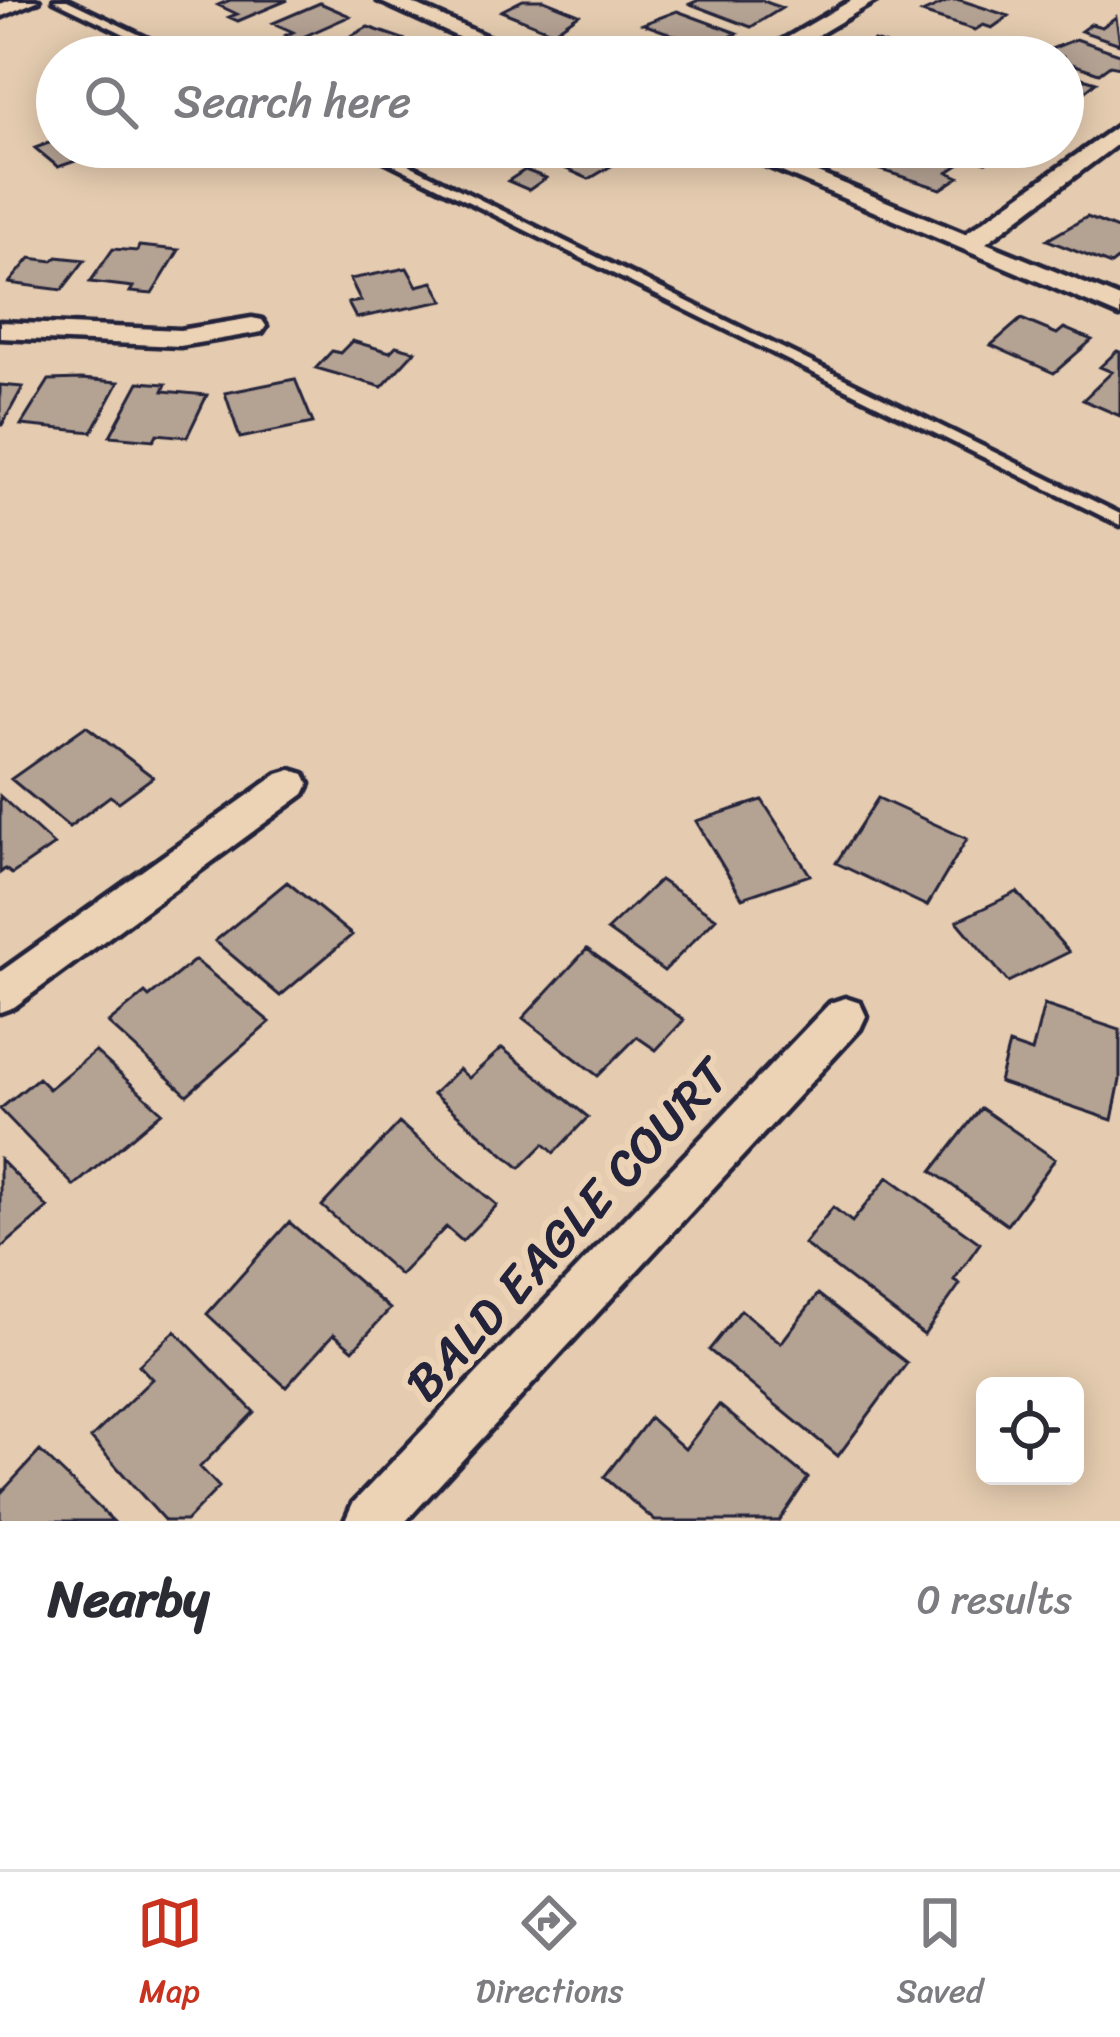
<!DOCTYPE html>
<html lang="en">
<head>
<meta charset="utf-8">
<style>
	:root { --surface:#fff; --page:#f7f7f7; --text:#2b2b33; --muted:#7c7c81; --line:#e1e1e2; --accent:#c8321e }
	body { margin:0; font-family:Sriracha,sans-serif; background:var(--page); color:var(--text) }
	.controls { position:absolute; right:36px; bottom:36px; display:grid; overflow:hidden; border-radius:18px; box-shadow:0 6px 30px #0003 }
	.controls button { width:108px; height:108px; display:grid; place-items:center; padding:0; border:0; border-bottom:3px solid var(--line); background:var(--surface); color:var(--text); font:60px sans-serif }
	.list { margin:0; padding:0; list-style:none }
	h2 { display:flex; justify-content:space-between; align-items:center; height:156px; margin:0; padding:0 48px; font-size:51px }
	h2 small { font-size:39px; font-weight:400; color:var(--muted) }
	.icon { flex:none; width:66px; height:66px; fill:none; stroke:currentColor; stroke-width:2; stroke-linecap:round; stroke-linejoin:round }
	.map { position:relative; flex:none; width:1120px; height:1521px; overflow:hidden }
	.search { position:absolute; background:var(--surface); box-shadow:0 6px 30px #0003; left:36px; right:36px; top:36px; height:132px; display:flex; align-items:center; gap:30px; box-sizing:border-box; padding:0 42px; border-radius:66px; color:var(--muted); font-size:45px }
	.sheet { height:348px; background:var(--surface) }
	nav { display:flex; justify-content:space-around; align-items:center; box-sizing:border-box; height:168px; border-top:3px solid var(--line); background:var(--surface); font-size:33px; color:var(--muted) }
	nav a { display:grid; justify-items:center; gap:6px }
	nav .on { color:var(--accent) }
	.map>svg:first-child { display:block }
</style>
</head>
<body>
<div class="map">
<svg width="1120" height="1521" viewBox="0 0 1120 1521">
	<rect width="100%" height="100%" fill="#e5ccb0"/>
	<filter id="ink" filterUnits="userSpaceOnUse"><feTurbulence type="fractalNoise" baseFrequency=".00833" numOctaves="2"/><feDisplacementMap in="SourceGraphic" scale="24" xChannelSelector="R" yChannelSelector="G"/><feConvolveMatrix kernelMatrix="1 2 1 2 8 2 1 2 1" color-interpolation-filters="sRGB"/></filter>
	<g filter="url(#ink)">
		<path fill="#b4a293" stroke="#22223b" stroke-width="3" d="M 230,0 L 288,0 L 238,21 L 229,17 L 237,14 L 218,5 Z
			M 523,0 L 544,0 L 579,14 L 553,32 L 501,11 Z
			M 699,0 L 761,0 L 782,8 L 751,27 L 690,4 Z
			M 951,0 L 960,0 L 1009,16 L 992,28 L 983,25 L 975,30 L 922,13 Z
			M 320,3 L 350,16 L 296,40 L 286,35 L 293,32 L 273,23 Z
			M 677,11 L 737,33 L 710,48 L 643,24 Z
			M 1116,17 L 1120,44 L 1081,31 L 1091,24 L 1102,27 Z
			M 368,27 L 403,39 L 371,57 L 340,57 L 323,51 Z
			M 635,36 L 688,57 L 618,57 L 606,52 Z
			M 1076,39 L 1120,54 L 1120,67 L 1110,65 L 1099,73 L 1063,61 L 1063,57 L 1041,53 Z
			M 874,41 L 914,54 L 850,57 Z
			M 1063,72 L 1096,82 L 1084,92 L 1072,88 L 1063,95 Z
			M 57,140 L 57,147 L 92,147 L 99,153 L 58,167 L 35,148 Z
			M 576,147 L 646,147 L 654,151 L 633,163 L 623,159 L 589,179 L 551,162 Z
			M 887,147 L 917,147 L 960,164 L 948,172 L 959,177 L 941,189 L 862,164 Z
			M 943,147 L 1004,147 L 986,162 Z
			M 525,170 L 546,178 L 529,190 L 508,181 Z
			M 1087,217 L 1120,230 L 1120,258 L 1111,265 L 1047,240 Z
			M 139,246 L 179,250 L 152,294 L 130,292 L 133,287 L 90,282 L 113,249 L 137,251 Z
			M 57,257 L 85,260 L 62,290 L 9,283 L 30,258 L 53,261 Z
			M 407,268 L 417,286 L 433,282 L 444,301 L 356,318 L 348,303 L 361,301 L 350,279 Z
			M 1021,319 L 1057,334 L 1064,328 L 1092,340 L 1054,373 L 991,345 Z
			M 352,341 L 390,352 L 396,346 L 415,351 L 382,387 L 316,368 L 332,351 L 340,353 Z
			M 1117,351 L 1120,352 L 1120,416 L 1083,400 L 1112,372 L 1100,367 Z
			M 81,379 L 119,382 L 92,432 L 21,425 L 49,380 Z
			M 295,379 L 313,423 L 240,438 L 225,393 Z
			M 139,382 L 166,384 L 163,391 L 207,395 L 187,437 L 157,434 L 154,440 L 110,436 Z
			M 0,385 L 23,387 L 2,425 L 0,425 Z
			M 86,726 L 153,777 L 119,802 L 110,796 L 69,827 L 11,779 Z
			M 0,796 L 54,845 L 12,874 L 5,869 L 0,873 Z
			M 878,798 L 967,839 L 927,906 L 836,863 Z
			M 762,800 L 810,875 L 742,898 L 696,821 Z
			M 660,880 L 716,918 L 664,971 L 607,930 Z
			M 287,882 L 352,935 L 280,996 L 215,941 Z
			M 1017,892 L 1069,952 L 1008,982 L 957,921 Z
			M 587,949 L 684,1020 L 656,1050 L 637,1037 L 598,1076 L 523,1018 Z
			M 195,960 L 270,1022 L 187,1095 L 108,1023 L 145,993 L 149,997 Z
			M 1044,1005 L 1120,1030 L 1120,1080 L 1112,1120 L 999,1082 L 1009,1044 L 1032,1052 Z
			M 502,1048 L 588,1117 L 554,1153 L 544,1144 L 520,1168 L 433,1094 L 459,1069 L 469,1078 Z
			M 95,1051 L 162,1112 L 74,1186 L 0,1109 L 38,1078 L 49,1089 Z
			M 981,1108 L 1055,1159 L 1007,1225 L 932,1171 Z
			M 399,1123 L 497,1205 L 462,1241 L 446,1227 L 400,1275 L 322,1206 Z
			M 0,1159 L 48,1208 L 0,1249 Z
			M 888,1177 L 980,1243 L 954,1280 L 960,1284 L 924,1335 L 804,1244 L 833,1207 L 852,1222 Z
			M 289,1222 L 390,1309 L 353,1350 L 334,1334 L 286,1387 L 207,1314 Z
			M 818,1294 L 907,1363 L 838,1456 L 709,1350 L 741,1310 L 781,1343 Z
			M 175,1331 L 254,1412 L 200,1467 L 219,1487 L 186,1521 L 165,1521 L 91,1438 L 152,1379 L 139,1365 Z
			M 719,1405 L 808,1478 L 779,1521 L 655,1521 L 604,1477 L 650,1418 L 685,1449 Z
			M 40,1451 L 113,1521 L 0,1521 L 0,1494 Z"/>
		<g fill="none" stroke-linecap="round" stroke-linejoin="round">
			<defs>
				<path id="lane" d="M 54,0 L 67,0 L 186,57 L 172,57 Z
					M 358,147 L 373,147 L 1120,514 L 1120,525 Z"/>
				<path id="street" d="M 10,0 L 39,0 L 0,17 L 0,4 Z
					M 377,0 L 405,0 L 532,57 L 502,57 Z
					M 852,0 L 877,0 L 781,57 L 754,57 Z
					M 1120,124 L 1120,142 L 986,243 L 1120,298 L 1120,316 L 723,147 L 755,147 L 965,234 Z
					M 252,318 L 262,320 L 266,326 L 262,332 L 180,346 L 0,338 L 0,322 L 180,330 Z
					M 291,770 L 304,774 L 309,784 L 304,794 L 14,1007 L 0,1012 L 0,972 L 278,774 Z
					M 845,998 L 860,1003 L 866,1016 L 860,1029 L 406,1521 L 345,1521 L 353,1503 L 830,1003 Z"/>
			</defs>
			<use href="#lane" stroke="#22223b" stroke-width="9"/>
			<use href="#street" stroke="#22223b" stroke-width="9"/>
			<use href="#lane" fill="#edd3b5" fill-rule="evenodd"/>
			<use href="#street" fill="#edd3b5" fill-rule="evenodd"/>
		</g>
	</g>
	<g text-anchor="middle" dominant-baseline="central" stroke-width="12" stroke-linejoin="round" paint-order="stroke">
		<g font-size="51" fill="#22223b" stroke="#edd3b5">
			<text transform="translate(567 1230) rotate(-47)">BALD EAGLE COURT</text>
		</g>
	</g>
</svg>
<div class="controls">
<button><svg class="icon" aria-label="locate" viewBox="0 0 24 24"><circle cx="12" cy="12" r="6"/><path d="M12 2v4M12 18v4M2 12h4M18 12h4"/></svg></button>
</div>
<div class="search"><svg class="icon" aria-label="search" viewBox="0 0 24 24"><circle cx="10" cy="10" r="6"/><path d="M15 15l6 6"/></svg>Search here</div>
</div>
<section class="sheet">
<h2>Nearby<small>0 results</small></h2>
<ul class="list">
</ul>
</section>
<nav>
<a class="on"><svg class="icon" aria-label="map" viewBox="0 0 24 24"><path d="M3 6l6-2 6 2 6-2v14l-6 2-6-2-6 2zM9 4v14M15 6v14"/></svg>Map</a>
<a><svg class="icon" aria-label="directions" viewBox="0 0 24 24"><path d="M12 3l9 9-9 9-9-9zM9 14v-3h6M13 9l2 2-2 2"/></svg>Directions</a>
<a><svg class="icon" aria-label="saved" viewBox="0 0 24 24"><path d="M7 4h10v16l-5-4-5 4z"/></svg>Saved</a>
</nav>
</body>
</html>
